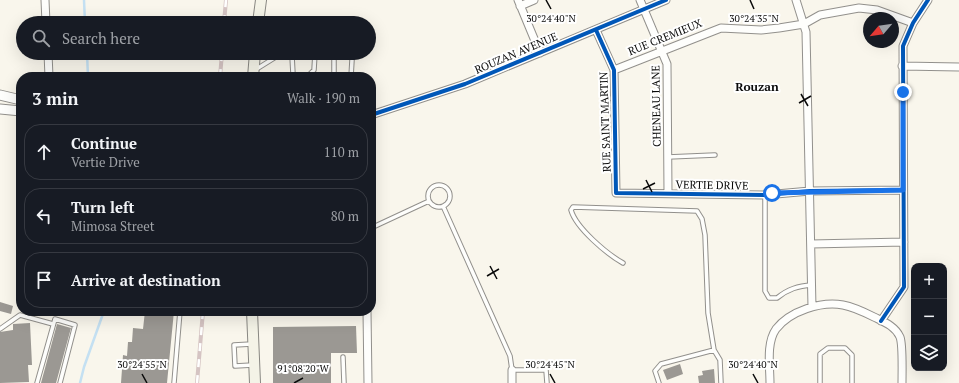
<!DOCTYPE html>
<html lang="en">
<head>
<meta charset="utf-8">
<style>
	:root { --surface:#171b24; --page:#242831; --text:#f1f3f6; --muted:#9ea1a6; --line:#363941 }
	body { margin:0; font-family:"PT Serif",serif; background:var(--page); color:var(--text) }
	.controls { position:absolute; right:12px; bottom:12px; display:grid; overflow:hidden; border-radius:8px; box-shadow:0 4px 16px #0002 }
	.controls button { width:36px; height:36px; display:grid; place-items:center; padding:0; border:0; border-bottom:1px solid var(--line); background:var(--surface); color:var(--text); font:20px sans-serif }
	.compass { position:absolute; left:863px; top:12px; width:36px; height:36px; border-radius:50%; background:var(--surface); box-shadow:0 4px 16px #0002; rotate:241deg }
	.stop { position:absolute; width:12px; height:12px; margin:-9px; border:3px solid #1a73e8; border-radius:50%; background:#fff }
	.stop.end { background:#1a73e8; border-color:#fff; box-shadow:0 1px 4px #0008 }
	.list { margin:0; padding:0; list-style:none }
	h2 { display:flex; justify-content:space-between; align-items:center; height:52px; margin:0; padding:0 16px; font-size:17px }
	h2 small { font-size:13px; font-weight:400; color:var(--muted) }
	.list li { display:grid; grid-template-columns:26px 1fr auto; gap:12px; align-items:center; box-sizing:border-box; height:56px; margin:0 8px 8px; padding:0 8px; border:1px solid var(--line); border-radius:16px }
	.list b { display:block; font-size:15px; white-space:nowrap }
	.list p { margin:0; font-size:13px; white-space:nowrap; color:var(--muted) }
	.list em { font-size:13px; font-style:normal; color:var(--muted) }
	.icon { flex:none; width:22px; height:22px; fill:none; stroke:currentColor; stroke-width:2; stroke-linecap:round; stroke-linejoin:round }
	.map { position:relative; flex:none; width:959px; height:383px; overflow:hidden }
	.search { position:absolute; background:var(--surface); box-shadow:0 4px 16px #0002; left:16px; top:16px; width:360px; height:44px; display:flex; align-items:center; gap:10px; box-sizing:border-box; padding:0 14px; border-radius:22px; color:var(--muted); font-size:15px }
	.panel { position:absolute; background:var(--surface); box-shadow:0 4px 16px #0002; left:16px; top:72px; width:360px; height:244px; border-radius:16px }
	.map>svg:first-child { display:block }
</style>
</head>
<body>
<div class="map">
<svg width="959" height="383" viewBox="0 0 959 383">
	<rect width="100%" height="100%" fill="#f9f6ec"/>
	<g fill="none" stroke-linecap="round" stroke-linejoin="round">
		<path stroke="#c4e0f2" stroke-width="2.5" d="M 84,0 L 85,23
			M 87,53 L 88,77
			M 80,383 L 84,367 L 104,311"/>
	</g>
	<path fill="#9b9893" d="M 0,302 L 13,306 L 11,314 L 0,311 Z
		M 145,311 L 174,311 L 167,383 L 121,383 L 123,355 L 127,356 L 128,342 L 132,342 L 133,328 L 143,329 Z
		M 30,323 L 32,365 L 28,365 L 29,382 L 0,383 L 0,332 L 13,330 L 13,324 Z
		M 57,324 L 71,328 L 56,383 L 41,383 Z
		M 356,326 L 357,353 L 331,353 L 331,383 L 273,383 L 273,327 Z
		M 680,364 L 683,374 L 667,380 L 663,370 Z
		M 714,369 L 715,383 L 699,383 L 698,376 L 703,375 L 702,371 Z"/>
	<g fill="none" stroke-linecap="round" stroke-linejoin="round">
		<defs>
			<path id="service" d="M 349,53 L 352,60 L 351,77
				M 279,55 L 292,56 L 299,53
				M 292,56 L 293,74 L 295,77
				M 255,70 L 279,55 L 276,53
				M 307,77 L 314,70 L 315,53
				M 334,77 L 334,53
				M 668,157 L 715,155
				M428 196a11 11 0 1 1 22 0a11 11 0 1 1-22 0Z
				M 765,195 L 765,291 L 769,298 L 777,298 C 788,289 798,286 812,285
				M 443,206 L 510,356 L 512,370 L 546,370 L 547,383
				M 371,228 L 429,201
				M 623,263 C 607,254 576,228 571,210 L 573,207 L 697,211 L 702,219 L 705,235 L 708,313 L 714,350 L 720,360 L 721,383
				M 0,329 L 20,315 L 53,324
				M 252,344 L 234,345 L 235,366 L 253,365
				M 343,357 L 344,383
				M 37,383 L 55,319 L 75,325 L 60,383
				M 174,383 L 180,311
				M 659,383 L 655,371 L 661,364 L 714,350
				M 820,383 L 820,354 L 828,348 L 845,348 L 852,355 L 852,383"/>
			<path id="minor" d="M 45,0 L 46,23
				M 518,0 L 540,53
				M 640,0 L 667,64 L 668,193
				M 796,0 L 806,32 L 812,307
				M 520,6 L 534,0
				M 596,30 L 614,70 L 616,193 L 765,195 L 810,191 L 903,190
				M 48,53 L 49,77
				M 902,66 L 959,67
				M 614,70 L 721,28 L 761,30 L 779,28 L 804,24 L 820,15 L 859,8 L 877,10 L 913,23
				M 371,115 L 465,84 L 666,0
				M 811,244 L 904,242
				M 367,311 L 368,383
				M 881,321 L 904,287 L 903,46 L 913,23 L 928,0
				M 512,370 L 512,383
				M 770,383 C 770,367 766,343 776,329 C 790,311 821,301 843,305 C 854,307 864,312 874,317 C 884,322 895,326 900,337 C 903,345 902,373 902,383"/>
			<path id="tertiary" d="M 0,95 L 21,100
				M 0,109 L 21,111"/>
			<path id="secondary" d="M 258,23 L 261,0
				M 253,77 L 255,53
				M 252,311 L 255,383"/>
		</defs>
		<use href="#service" stroke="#92908c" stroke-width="5.5"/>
		<use href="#minor" stroke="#92908c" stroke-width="9"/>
		<use href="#tertiary" stroke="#92908c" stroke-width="11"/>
		<use href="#secondary" stroke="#888782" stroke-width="12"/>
		<use href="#service" stroke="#fefefc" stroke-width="3.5"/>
		<use href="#minor" stroke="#fefefc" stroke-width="7"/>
		<use href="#tertiary" stroke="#fefefc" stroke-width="9"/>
		<use href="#secondary" stroke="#f4f3e7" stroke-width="10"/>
		<defs>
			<path id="rail" d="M 224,23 L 226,0
				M 220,77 L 222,53
				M 197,383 L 203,311"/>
		</defs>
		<use href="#rail" stroke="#d5c4c3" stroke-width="4"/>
		<use href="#rail" stroke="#fff" stroke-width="2.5" stroke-dasharray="8" stroke-linecap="butt"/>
		<defs>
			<path id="cycleway" d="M 596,30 L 614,70 L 616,193 L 765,195 L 810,191 L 903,190
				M 371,115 L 465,84 L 666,0
				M 881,321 L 904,287 L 903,46 L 913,23 L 928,0"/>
		</defs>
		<use href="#cycleway" stroke="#fff" stroke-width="6"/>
		<use href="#cycleway" stroke="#0057b8" stroke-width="4"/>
	</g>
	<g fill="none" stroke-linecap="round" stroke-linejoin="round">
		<path stroke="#1a73e8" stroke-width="5" d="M 772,193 L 903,190 L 903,92"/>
	</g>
	<path fill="none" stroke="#0a0a0a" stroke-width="1.5" d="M 546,0 L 551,9M 750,0 L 754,9M 801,94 L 808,106M 799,103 L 811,96M 646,180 L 652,192M 643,189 L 655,183M 490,266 L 497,279M 487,276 L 499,269M 142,374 L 147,383M 550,374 L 555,383M 753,374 L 758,383M 294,383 L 303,378"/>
	<g text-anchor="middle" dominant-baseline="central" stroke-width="4" stroke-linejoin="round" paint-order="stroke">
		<g font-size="11" fill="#0a0a0a" stroke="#fff">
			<text transform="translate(665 37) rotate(-22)">RUE CREMIEUX</text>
			<text transform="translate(516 53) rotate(-23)">ROUZAN AVENUE</text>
			<text transform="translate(656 106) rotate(-91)">CHENEAU LANE</text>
			<text transform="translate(605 122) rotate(-92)">RUE SAINT MARTIN</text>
			<text transform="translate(712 185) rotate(1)">VERTIE DRIVE</text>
		</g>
		<g font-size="12" font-weight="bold" fill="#0a0a0a" stroke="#fff">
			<text x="757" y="86">Rouzan</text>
		</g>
	</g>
	<g font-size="10" text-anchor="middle" fill="#0a0a0a" stroke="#fff" stroke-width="4" stroke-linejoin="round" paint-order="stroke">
		<text x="551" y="22">30°24'40"N</text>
		<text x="754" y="22">30°24'35"N</text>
		<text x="142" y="368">30°24'55"N</text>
		<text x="550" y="368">30°24'45"N</text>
		<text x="753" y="368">30°24'40"N</text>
		<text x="303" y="372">91°08'20"W</text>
	</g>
</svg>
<div class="controls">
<button>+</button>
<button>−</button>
<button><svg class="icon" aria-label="layers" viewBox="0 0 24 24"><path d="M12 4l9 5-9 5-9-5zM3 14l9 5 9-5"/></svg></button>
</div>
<svg class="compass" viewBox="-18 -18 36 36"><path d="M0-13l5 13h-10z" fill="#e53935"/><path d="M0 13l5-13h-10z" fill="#9ea1a6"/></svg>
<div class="stop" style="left:772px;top:193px"></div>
<div class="stop end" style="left:903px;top:92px"></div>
<div class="search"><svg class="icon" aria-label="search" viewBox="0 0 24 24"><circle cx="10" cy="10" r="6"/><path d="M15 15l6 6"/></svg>Search here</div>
<section class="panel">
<h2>3 min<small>Walk · 190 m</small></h2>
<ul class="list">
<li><svg class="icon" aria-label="ahead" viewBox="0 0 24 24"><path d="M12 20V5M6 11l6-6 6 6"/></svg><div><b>Continue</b><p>Vertie Drive</p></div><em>110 m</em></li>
<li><svg class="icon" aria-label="left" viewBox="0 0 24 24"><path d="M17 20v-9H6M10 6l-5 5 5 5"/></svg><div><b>Turn left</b><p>Mimosa Street</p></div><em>80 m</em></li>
<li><svg class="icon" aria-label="arrive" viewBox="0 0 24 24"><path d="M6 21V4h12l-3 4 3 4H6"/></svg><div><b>Arrive at destination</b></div></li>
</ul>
</section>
</div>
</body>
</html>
